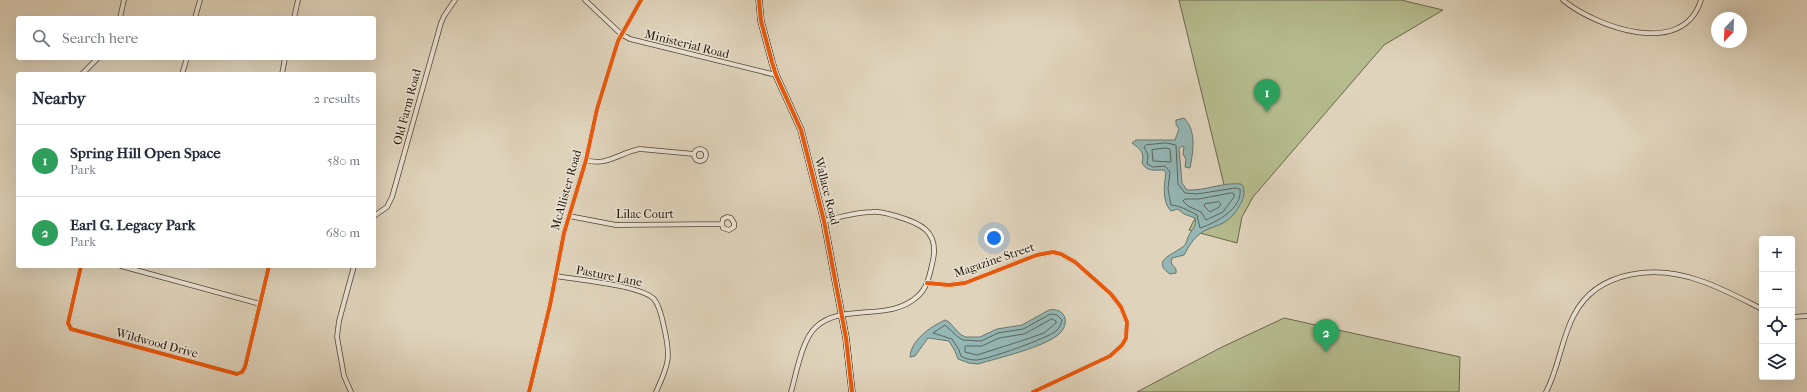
<!DOCTYPE html>
<html lang="en">
<head>
<meta charset="utf-8">
<style>
	:root { --surface:#fff; --page:#f2f2f3; --text:#1f2937; --muted:#747a83; --line:#e0e1e3; --accent:#b45309 }
	body { margin:0; font-family:"IM FELL French Canon",serif; background:var(--page); color:var(--text) }
	.controls { position:absolute; right:12px; bottom:12px; display:grid; overflow:hidden; border-radius:4px; box-shadow:0 4px 16px #0002 }
	.controls button { width:36px; height:36px; display:grid; place-items:center; padding:0; border:0; border-bottom:1px solid var(--line); background:var(--surface); color:var(--text); font:20px sans-serif }
	.compass { position:absolute; left:1711px; top:12px; width:36px; height:36px; border-radius:50%; background:var(--surface); box-shadow:0 4px 16px #0002; rotate:203deg }
	.you { position:absolute; left:994px; top:238px; width:14px; height:14px; margin:-10px; border:3px solid #fff; border-radius:50%; background:#1a73e8; box-shadow:0 0 0 6px #1a73e833 }
	.badge { display:grid; place-items:center; width:26px; height:26px; border-radius:50%; background:var(--accent); color:#fff; font-size:13px; font-weight:700 }
	.pin { position:absolute; translate:-50% -33px; filter:drop-shadow(0 1px 2px #0008) }
	.pin::after { content:''; position:absolute; top:21px; width:14px; height:12px; background:inherit; clip-path:polygon(0 0,100% 0,50% 100%) }
	.list { margin:0; padding:0; list-style:none }
	h2 { display:flex; justify-content:space-between; align-items:center; height:52px; margin:0; padding:0 16px; font-size:17px }
	h2 small { font-size:13px; font-weight:400; color:var(--muted) }
	.list li { display:grid; grid-template-columns:26px 1fr auto; gap:12px; align-items:center; box-sizing:border-box; height:72px; padding:0 16px; border-top:1px solid var(--line) }
	.list b { display:block; font-size:15px; white-space:nowrap }
	.list p { margin:0; font-size:13px; white-space:nowrap; color:var(--muted) }
	.list em { font-size:13px; font-style:normal; color:var(--muted) }
	.icon { flex:none; width:22px; height:22px; fill:none; stroke:currentColor; stroke-width:2; stroke-linecap:round; stroke-linejoin:round }
	.map { position:relative; flex:none; width:1807px; height:392px; overflow:hidden }
	.search { position:absolute; background:var(--surface); box-shadow:0 4px 16px #0002; left:16px; top:16px; width:360px; height:44px; display:flex; align-items:center; gap:10px; box-sizing:border-box; padding:0 14px; border-radius:4px; color:var(--muted); font-size:15px }
	.panel { position:absolute; background:var(--surface); box-shadow:0 4px 16px #0002; left:16px; top:72px; width:360px; height:196px; border-radius:4px }
	.map>svg:first-child { display:block }
</style>
</head>
<body>
<div class="map">
<svg width="1807" height="392" viewBox="0 0 1807 392">
	<rect width="100%" height="100%" fill="#dfd3bb"/>
	<filter id="stains"><feTurbulence type="fractalNoise" baseFrequency=".005" numOctaves="4"/><feColorMatrix values="0 0 0 0 .2 0 0 0 0 .09 0 0 0 0 .02 0 0 0 .5 -.17"/></filter>
	<radialGradient id="worn" r=".72"><stop offset=".6" stop-color="#630" stop-opacity="0"/><stop offset="1" stop-color="#630" stop-opacity=".3"/></radialGradient>
	<path fill="#b5bb8e" stroke="#6a684a" d="M 1179,0 L 1401,0 L 1443,10 L 1384,45 L 1253,197 L 1242,217 L 1237,243 L 1189,230 L 1203,203 L 1226,193 Z
		M 1284,318 L 1460,357 L 1459,392 L 1137,392 L 1220,348 Z"/>
	<path fill="#94b7b5" stroke="#66766f" d="M 1184,118 C 1197,131 1193,152 1190,168 L 1185,167 L 1186,159 L 1183,154 L 1184,147 L 1182,146 L 1179,149 L 1182,183 L 1187,190 C 1205,191 1223,182 1241,184 C 1250,193 1237,212 1229,219 C 1221,226 1209,227 1201,233 C 1193,239 1189,246 1184,255 L 1172,258 L 1171,263 L 1176,269 L 1176,273 L 1170,274 C 1151,261 1172,255 1181,248 C 1187,245 1186,241 1189,235 C 1192,229 1197,227 1195,218 L 1184,214 L 1178,209 L 1171,211 C 1162,202 1164,185 1166,173 L 1164,170 C 1155,170 1147,172 1142,163 C 1145,152 1140,149 1132,143 L 1136,140 L 1175,140 L 1179,129 L 1176,124 L 1176,120 Z
		M 1049,310 C 1065,307 1071,323 1059,334 C 1045,347 998,358 978,364 L 969,363 L 958,359 L 955,351 L 949,341 L 928,338 L 915,356 L 910,357 C 911,340 930,327 945,320 L 949,322 L 960,334 L 965,337 L 980,337 L 997,329 L 1022,325 Z"/>
	<g fill="none" stroke-linecap="round" stroke-linejoin="round">
		<path stroke="#5a665d" stroke-width="1" d="M 1166,143 L 1176,145 L 1178,184 L 1185,193 L 1197,194 L 1235,188 L 1240,189 C 1243,208 1216,223 1200,228 L 1197,215 C 1187,210 1181,206 1171,205 L 1168,189 L 1170,172 L 1165,166 L 1153,167 L 1147,164 L 1148,155 L 1144,147 L 1146,145 Z
			M 1166,148 L 1170,149 L 1171,162 L 1153,161 L 1152,150 Z
			M 1232,193 L 1234,194 L 1234,197 L 1223,212 L 1206,220 L 1201,212 L 1188,206 L 1183,201 L 1185,199 L 1198,199 Z
			M 1219,202 L 1221,204 L 1219,207 L 1210,212 L 1204,206 L 1205,204 Z
			M 1051,314 L 1057,315 L 1062,320 C 1061,325 1059,328 1056,331 C 1048,338 987,360 976,360 C 971,360 965,359 961,356 L 959,350 L 952,339 L 933,333 L 945,325 L 958,337 L 963,340 L 981,341 L 998,333 L 1023,329 Z
			M 1052,319 L 1056,321 L 1056,323 L 1044,333 L 1021,341 L 977,355 L 965,352 L 965,346 L 982,346 L 999,338 L 1024,334 Z"/>
		<defs>
			<path id="street" d="M 585,0 L 621,34 L 630,39 L 776,75
				M 1563,0 C 1596,27 1683,59 1701,0
				M 120,18 L 124,0
				M 195,18 L 200,0
				M 294,18 L 298,0
				M 82,74 L 98,58
				M 182,74 L 187,58
				M 282,74 L 285,58
				M694 155a6 6 0 1 1 12 0a6 6 0 1 1-12 0Z
				M 586,160 C 606,167 621,152 640,149 L 694,154
				M 374,216 L 387,207 L 392,197 L 441,23 L 444,16 L 455,0
				M 569,216 L 616,225 L 722,224 L 723,228 L 729,230 L 734,227 L 734,223 L 731,218 L 727,217 L 723,219 L 722,224
				M 81,266 L 68,323 L 71,329 L 237,374 L 242,372 L 245,367 L 269,266
				M 121,266 L 260,304
				M 556,276 C 577,280 640,285 654,299 C 660,306 662,318 664,327 C 671,357 669,364 656,392
				M 927,283 L 949,285 L 965,283 L 1037,255 L 1053,252 L 1061,254 L 1075,262 L 1111,294 L 1121,307 L 1127,322 L 1126,338 L 1122,345 L 1110,356 L 1033,392
				M 1792,317 L 1807,316
				M 351,392 L 344,376 L 337,337 L 339,321 L 354,266
				M 529,392 L 550,305 L 564,233 L 586,160 L 597,109 L 618,41 L 641,0
				M 791,392 C 796,375 802,339 816,327 C 843,302 889,323 918,296 C 928,287 930,273 933,260 C 939,231 920,223 896,216 C 888,214 880,211 872,212 C 856,212 840,217 824,221
				M 1546,392 C 1559,368 1561,339 1574,315 C 1598,269 1657,265 1701,281 C 1722,288 1742,299 1762,309"/>
			<path id="secondary" d="M 759,0 L 761,21 L 772,62 L 776,75 L 801,130 L 824,221 L 846,338 L 852,392"/>
		</defs>
		<use href="#street" stroke="#504432" stroke-width="5.5"/>
		<use href="#secondary" stroke="#201405" stroke-width="7"/>
		<use href="#street" stroke="#eae2d3" stroke-width="4"/>
		<use href="#secondary" stroke="#eae2d3" stroke-width="5.5"/>
		<defs>
			<path id="cycleway" d="M 759,0 L 761,21 L 772,62 L 776,75 L 801,130 L 824,221 L 846,338 L 852,392
				M 81,266 L 68,323 L 71,329 L 237,374 L 242,372 L 245,367 L 269,266
				M 927,283 L 949,285 L 965,283 L 1037,255 L 1053,252 L 1061,254 L 1075,262 L 1111,294 L 1121,307 L 1127,322 L 1126,338 L 1122,345 L 1110,356 L 1033,392
				M 529,392 L 550,305 L 564,233 L 586,160 L 597,109 L 618,41 L 641,0"/>
		</defs>
		<use href="#cycleway" stroke="#eae2d3" stroke-width="6"/>
		<use href="#cycleway" stroke="#e8590c" stroke-width="4"/>
	</g>
	<g text-anchor="middle" dominant-baseline="central" stroke-width="3" stroke-linejoin="round" paint-order="stroke">
		<g font-size="12" fill="#201405" stroke="#eae2d3">
			<text transform="translate(687 44) rotate(14)">Ministerial Road</text>
			<text transform="translate(407 107) rotate(-75)">Old Farm Road</text>
			<text transform="translate(566 190) rotate(-74)">McAllister Road</text>
			<text transform="translate(827 191) rotate(76)">Wallace Road</text>
			<text x="645" y="214">Lilac Court</text>
			<text transform="translate(994 260) rotate(-19)">Magazine Street</text>
			<text transform="translate(609 276) rotate(11)">Pasture Lane</text>
			<text transform="translate(157 343) rotate(15)">Wildwood Drive</text>
		</g>
	</g>
	<rect width="100%" height="100%" filter="url(#stains)"/>
	<rect width="100%" height="100%" fill="url(#worn)"/>
</svg>
<div class="controls">
<button>+</button>
<button>−</button>
<button><svg class="icon" aria-label="locate" viewBox="0 0 24 24"><circle cx="12" cy="12" r="6"/><path d="M12 2v4M12 18v4M2 12h4M18 12h4"/></svg></button>
<button><svg class="icon" aria-label="layers" viewBox="0 0 24 24"><path d="M12 4l9 5-9 5-9-5zM3 14l9 5 9-5"/></svg></button>
</div>
<svg class="compass" viewBox="-18 -18 36 36"><path d="M0-13l5 13h-10z" fill="#e53935"/><path d="M0 13l5-13h-10z" fill="#747a83"/></svg>
<div class="you"></div>
<div class="pin badge" style="left:1267px;top:112px;background:#2e9e5b">1</div>
<div class="pin badge" style="left:1326px;top:352px;background:#2e9e5b">2</div>
<div class="search"><svg class="icon" aria-label="search" viewBox="0 0 24 24"><circle cx="10" cy="10" r="6"/><path d="M15 15l6 6"/></svg>Search here</div>
<section class="panel">
<h2>Nearby<small>2 results</small></h2>
<ul class="list">
<li><span class="badge" style="background:#2e9e5b">1</span><div><b>Spring Hill Open Space</b><p>Park</p></div><em>580 m</em></li>
<li><span class="badge" style="background:#2e9e5b">2</span><div><b>Earl G. Legacy Park</b><p>Park</p></div><em>680 m</em></li>
</ul>
</section>
</div>
</body>
</html>
